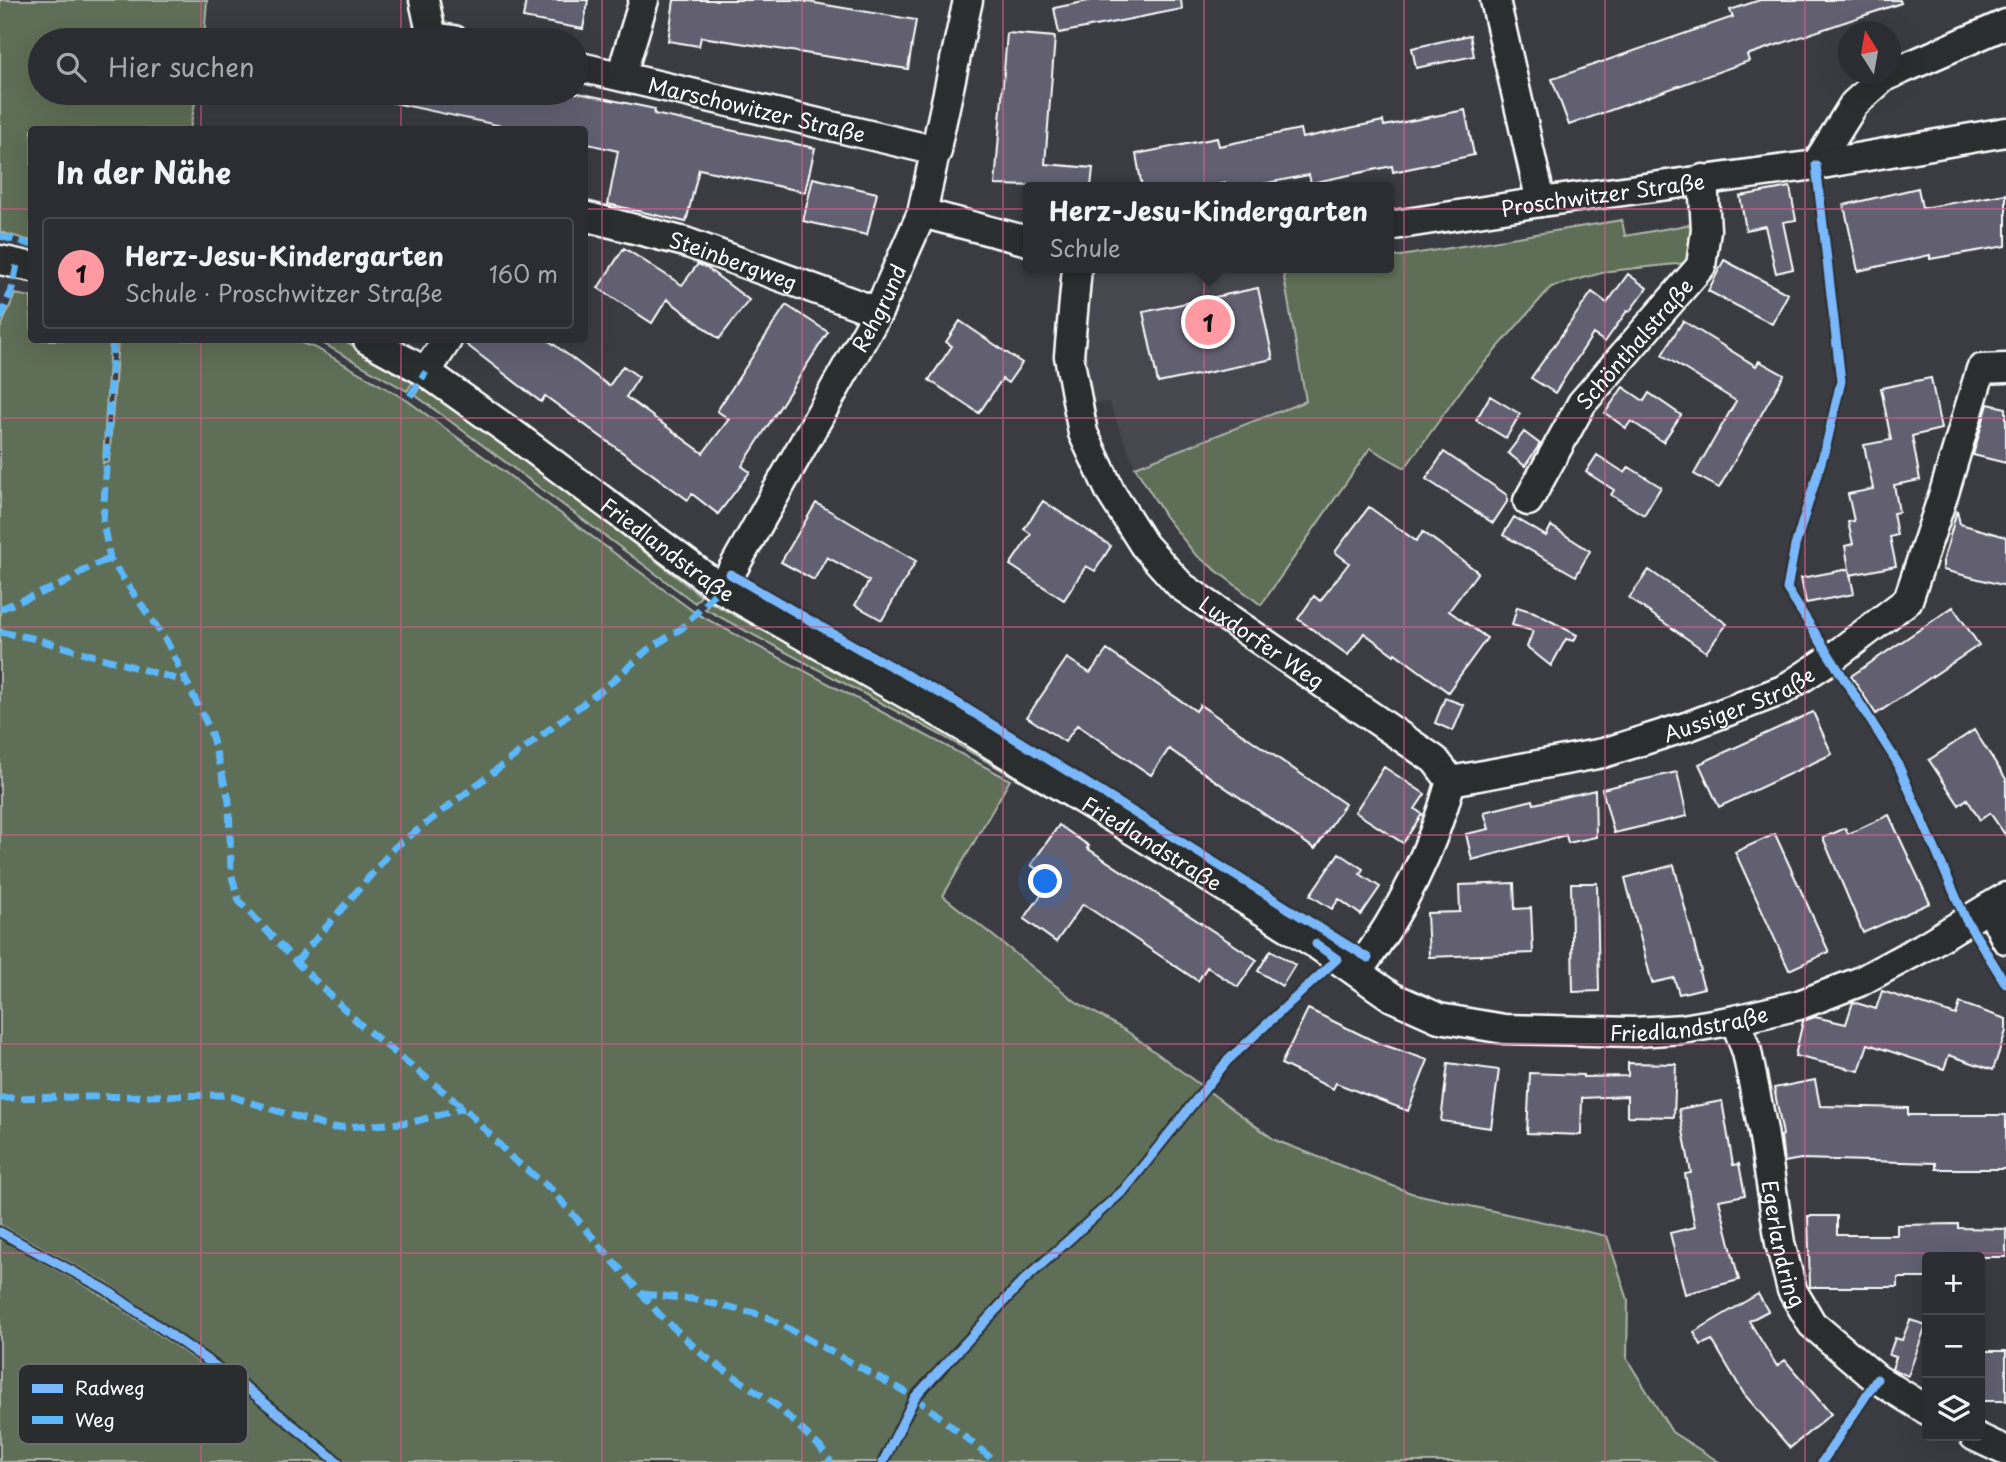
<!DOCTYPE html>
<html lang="de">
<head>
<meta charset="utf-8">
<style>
	:root { --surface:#2c2d32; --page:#34353a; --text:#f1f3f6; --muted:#a6a8ac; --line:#48494d; --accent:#ff9aa2 }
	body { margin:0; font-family:"Playpen Sans",sans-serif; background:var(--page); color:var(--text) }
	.controls { position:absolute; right:21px; bottom:21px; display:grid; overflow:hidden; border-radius:7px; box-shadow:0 7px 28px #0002 }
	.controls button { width:63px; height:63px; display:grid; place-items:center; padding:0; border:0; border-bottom:2px solid var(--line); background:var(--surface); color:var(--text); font:35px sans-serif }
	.compass { position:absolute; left:1838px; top:21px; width:63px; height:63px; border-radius:50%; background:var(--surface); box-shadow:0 7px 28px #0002; rotate:349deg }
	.you { position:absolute; left:1046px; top:882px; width:24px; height:24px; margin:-18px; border:5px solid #fff; border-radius:50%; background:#1a73e8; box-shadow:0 0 0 10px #1a73e833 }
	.badge { display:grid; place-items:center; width:46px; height:46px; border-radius:50%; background:var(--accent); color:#111; font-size:23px; font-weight:700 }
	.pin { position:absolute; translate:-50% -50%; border:4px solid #fff; box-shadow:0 2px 7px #0006 }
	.popup { position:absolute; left:1023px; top:182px; width:371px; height:91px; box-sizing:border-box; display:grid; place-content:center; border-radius:7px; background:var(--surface); filter:drop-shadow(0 2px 5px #0005); font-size:23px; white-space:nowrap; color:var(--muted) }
	.popup b { font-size:26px; color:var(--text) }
	.popup::after { content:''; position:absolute; left:50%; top:100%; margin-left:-14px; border:14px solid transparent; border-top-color:var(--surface) }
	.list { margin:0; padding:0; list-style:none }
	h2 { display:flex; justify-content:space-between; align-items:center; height:91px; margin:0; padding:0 28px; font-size:30px }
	h2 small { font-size:23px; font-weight:400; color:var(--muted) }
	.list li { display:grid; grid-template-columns:46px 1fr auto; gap:21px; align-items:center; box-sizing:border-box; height:112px; margin:0 14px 14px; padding:0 14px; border:2px solid var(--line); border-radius:7px }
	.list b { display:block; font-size:26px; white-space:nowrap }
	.list p { margin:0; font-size:23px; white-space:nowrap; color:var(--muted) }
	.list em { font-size:23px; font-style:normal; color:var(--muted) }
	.icon { flex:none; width:38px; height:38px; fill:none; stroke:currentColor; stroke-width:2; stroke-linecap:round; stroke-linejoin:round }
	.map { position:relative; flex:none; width:2006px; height:1462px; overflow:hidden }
	.search { position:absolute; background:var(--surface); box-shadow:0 7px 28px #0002; left:28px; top:28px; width:560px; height:77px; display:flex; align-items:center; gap:18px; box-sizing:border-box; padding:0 24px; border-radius:38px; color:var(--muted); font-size:26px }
	.panel { position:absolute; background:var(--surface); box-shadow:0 7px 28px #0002; left:28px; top:126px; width:560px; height:217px; border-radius:7px }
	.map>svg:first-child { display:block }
</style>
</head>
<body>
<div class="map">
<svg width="2006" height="1462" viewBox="0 0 2006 1462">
	<rect width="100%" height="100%" fill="#3b3c42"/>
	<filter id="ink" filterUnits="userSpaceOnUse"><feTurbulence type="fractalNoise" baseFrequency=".0143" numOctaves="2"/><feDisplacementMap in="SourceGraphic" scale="14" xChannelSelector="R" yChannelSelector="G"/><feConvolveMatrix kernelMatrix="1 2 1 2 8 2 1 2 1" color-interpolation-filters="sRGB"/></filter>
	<g filter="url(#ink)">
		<path fill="#474650" d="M 1085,268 L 1282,268 L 1306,401 L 1135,467 L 1109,402 L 1087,404 L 1077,356 Z"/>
		<path fill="#5e6e56" stroke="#aeb6aa" stroke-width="2" d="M 0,0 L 207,0 L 204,40 L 40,40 L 40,93 L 197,93 L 190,129 L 32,130 L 31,241 L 0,232 Z
			M 1622,220 L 1625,236 L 1692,224 L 1691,246 L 1686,263 L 1609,271 L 1551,287 L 1464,386 L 1405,468 L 1370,448 L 1261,605 L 1195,554 L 1165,516 L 1135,467 L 1306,401 L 1283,272 L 1321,268 L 1388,268 L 1388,258 Z
			M 15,294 L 31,297 L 32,340 L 110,340 L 103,463 L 109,462 L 118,340 L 292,340 L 316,348 L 408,401 L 697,614 L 1010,780 L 943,896 L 1075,1001 L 1128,1032 L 1275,1140 L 1411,1193 L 1607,1236 L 1628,1300 L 1627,1359 L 1672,1432 L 1719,1462 L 346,1462 L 247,1384 L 107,1283 L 0,1225 L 0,329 Z
			M 317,340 L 343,340 L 415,379 L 407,391 Z
			M 421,385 L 505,443 L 701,596 L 695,603 L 415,395 Z
			M 710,602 L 942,727 L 1104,823 L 1102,828 L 941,735 L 705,609 Z
			M 0,1238 L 102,1295 L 242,1392 L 332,1462 L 0,1462 Z"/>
		<path fill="#625f71" stroke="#fff" stroke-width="2" d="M 526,0 L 588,0 L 583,29 L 523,18 Z
			M 674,0 L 796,0 L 916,20 L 908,69 L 701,37 L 699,46 L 668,41 Z
			M 1093,0 L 1181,0 L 1182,9 L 1059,33 L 1054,8 Z
			M 1760,0 L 1900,0 L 1901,3 L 1747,55 L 1749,61 L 1569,125 L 1552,79 L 1733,17 L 1730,10 Z
			M 1007,33 L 1055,37 L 1045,164 L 1093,168 L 1091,187 L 995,185 Z
			M 1470,35 L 1474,56 L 1416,68 L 1412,48 Z
			M 386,93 L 578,93 L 655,109 L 654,114 L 815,148 L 805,192 L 699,169 L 686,222 L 608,204 L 618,151 L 584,143 L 584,130 L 520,130 L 385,101 Z
			M 1465,110 L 1474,155 L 1393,172 L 1392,166 L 1311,183 L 1309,175 L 1247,187 L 1227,187 L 1226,183 L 1206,187 L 1142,187 L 1136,154 L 1217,138 L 1219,146 L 1300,129 L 1302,138 L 1383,121 L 1384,126 Z
			M 813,178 L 877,193 L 867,235 L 803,221 Z
			M 1790,187 L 1796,220 L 1783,222 L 1793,269 L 1776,273 L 1765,226 L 1746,230 L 1740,196 Z
			M 1918,188 L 1922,208 L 2006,194 L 2006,246 L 1930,259 L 1930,255 L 1858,271 L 1844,205 Z
			M 624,248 L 682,285 L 698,264 L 707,268 L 749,300 L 719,339 L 667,299 L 652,323 L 598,288 Z
			M 1724,260 L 1788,294 L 1772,324 L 1708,291 Z
			M 1628,274 L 1647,288 L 1629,312 L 1627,311 L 1605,342 L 1593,334 L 1555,393 L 1531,378 L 1592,292 L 1607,303 Z
			M 1258,288 L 1273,359 L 1158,383 L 1143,312 Z
			M 786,305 L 828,332 L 742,466 L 750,472 L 718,514 L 692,494 L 688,500 L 545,396 L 541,402 L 463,342 L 463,340 L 548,340 L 609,386 L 623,366 L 639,377 L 626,397 L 703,453 L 729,419 L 717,411 Z
			M 960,321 L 1022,363 L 1008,383 L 1002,379 L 979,413 L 929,380 L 952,346 L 946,342 Z
			M 1683,321 L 1756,366 L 1759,361 L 1784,375 L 1719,488 L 1694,474 L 1736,401 L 1662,355 Z
			M 1931,378 L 1941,429 L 1912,436 L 1920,480 L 1894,485 L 1899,512 L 1893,513 L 1897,535 L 1890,537 L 1896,566 L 1850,575 L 1845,546 L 1853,544 L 1848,522 L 1854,521 L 1848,494 L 1873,489 L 1864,445 L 1891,440 L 1881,388 Z
			M 1623,387 L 1644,401 L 1649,393 L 1681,415 L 1663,442 L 1631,421 L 1626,428 L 1605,413 Z
			M 1490,396 L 1520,414 L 1506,438 L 1476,420 Z
			M 1988,404 L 2006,408 L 2006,463 L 1973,455 Z
			M 1524,432 L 1540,444 L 1525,466 L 1508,453 Z
			M 1444,452 L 1507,495 L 1507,502 L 1493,523 L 1426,479 Z
			M 1597,455 L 1625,473 L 1629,467 L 1661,487 L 1644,515 L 1611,495 L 1614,490 L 1586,472 Z
			M 1043,501 L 1111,546 L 1095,571 L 1086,566 L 1064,600 L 1010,565 L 1031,534 L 1024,529 Z
			M 816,503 L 916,561 L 882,620 L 855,605 L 869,581 L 849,569 L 827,557 L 814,580 L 781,562 Z
			M 1369,507 L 1416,541 L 1423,532 L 1478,572 L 1449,611 L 1487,638 L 1448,692 L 1395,653 L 1394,655 L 1364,633 L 1348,655 L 1298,619 L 1314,596 L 1320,601 L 1349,563 L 1335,552 Z
			M 1957,510 L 1960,524 L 2006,537 L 2006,586 L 1943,570 L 1943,562 Z
			M 1514,517 L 1546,536 L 1551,526 L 1590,551 L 1576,576 L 1503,535 Z
			M 1849,569 L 1854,594 L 1806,603 L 1801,578 Z
			M 1649,570 L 1727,624 L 1706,652 L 1629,598 Z
			M 1517,607 L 1534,612 L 1577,635 L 1574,641 L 1566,639 L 1551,666 L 1527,647 L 1533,631 L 1512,625 Z
			M 1953,607 L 1979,645 L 1876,714 L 1851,676 Z
			M 1107,650 L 1196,711 L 1200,705 L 1345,804 L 1315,849 L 1169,749 L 1151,775 L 1077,725 L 1065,742 L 1027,717 L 1067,658 L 1090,673 Z
			M 1445,698 L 1464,705 L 1453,731 L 1435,723 Z
			M 1813,712 L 1832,754 L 1719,807 L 1699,764 Z
			M 1974,730 L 2006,779 L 2006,836 L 1990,813 L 1980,820 L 1967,799 L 1959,805 L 1929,760 Z
			M 1384,767 L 1425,794 L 1415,809 L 1422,814 L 1403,843 L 1355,812 Z
			M 1677,772 L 1687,816 L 1614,833 L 1602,789 Z
			M 1595,790 L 1596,837 L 1568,843 L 1566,835 L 1472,860 L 1466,834 L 1489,829 L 1484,812 L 1533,800 L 1534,804 Z
			M 1889,815 L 1930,903 L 1863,933 L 1823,838 L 1845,828 L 1848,834 Z
			M 1059,825 L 1089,846 L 1087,848 L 1257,960 L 1238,987 L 1207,967 L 1198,981 L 1083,904 L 1056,942 L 1024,919 L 1052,880 L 1031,865 Z
			M 1775,834 L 1829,952 L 1789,970 L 1735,852 Z
			M 1339,853 L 1363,869 L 1360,874 L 1380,887 L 1361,915 L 1339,899 L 1332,909 L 1310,895 Z
			M 1674,865 L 1701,971 L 1699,972 L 1704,988 L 1679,994 L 1674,978 L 1652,983 L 1625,878 Z
			M 1514,883 L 1515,909 L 1531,908 L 1533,953 L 1429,957 L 1427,913 L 1460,912 L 1459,885 Z
			M 1571,883 L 1597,883 L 1599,991 L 1573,992 Z
			M 1271,950 L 1295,965 L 1282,986 L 1258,971 Z
			M 1882,991 L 1956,1015 L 1960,1003 L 2006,1019 L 2006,1031 L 1993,1070 L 1949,1055 L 1944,1069 L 1868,1044 L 1859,1071 L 1795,1056 L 1803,1021 L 1815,1017 L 1846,1024 L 1853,1002 L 1876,1009 Z
			M 1308,1009 L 1378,1043 L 1428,1060 L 1408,1111 L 1336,1083 L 1333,1089 L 1281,1064 Z
			M 1448,1063 L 1499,1070 L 1491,1128 L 1441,1121 Z
			M 1628,1063 L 1676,1064 L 1674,1117 L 1627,1116 L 1627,1096 L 1582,1098 L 1581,1135 L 1527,1133 L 1530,1073 L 1583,1075 L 1583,1077 L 1628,1076 Z
			M 1815,1080 L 1820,1106 L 1908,1108 L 1908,1115 L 2006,1115 L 2006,1169 L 1936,1169 L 1936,1163 L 1801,1159 L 1784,1162 L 1781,1136 L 1783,1135 L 1774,1088 Z
			M 1722,1101 L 1733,1165 L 1739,1164 L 1745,1195 L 1719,1200 L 1739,1280 L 1685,1294 L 1670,1233 L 1695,1227 L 1685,1174 L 1691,1173 L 1679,1109 Z
			M 1808,1216 L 1837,1216 L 1837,1235 L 1897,1235 L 1897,1225 L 1958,1224 L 1958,1228 L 2006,1229 L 2006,1257 L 1927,1257 L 1927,1278 L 1898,1278 L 1898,1287 L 1810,1287 Z
			M 1758,1294 L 1768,1311 L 1749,1321 L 1777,1366 L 1785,1360 L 1831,1414 L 1790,1448 L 1744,1394 L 1712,1340 L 1701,1345 L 1694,1332 Z
			M 1910,1320 L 1926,1325 L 1908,1376 L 1892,1369 L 1896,1357 L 1889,1355 L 1895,1338 L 1902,1340 Z
			M 1980,1351 L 2006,1351 L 2006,1401 L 1980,1401 Z"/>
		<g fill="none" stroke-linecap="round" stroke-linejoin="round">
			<defs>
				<g id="street">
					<path d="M 424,0 L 432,37 L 454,40"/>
					<path d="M 1495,0 L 1541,202"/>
					<path id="s1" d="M 576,66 L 937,151"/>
					<path d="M 621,76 L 644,0"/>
					<path d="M 1816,165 L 1854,104 L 1884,77 L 2006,24"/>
					<path d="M 922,213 L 1028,241"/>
					<path id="s2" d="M 584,216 L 685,242 L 878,312"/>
					<path id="s3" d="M 1388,226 L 1541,202 L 1816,165 L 2006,132"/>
					<path d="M 0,260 L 32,267"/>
					<path id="s4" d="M 1077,268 L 1069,356 L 1083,433 L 1111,493 L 1144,545 L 1181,586 L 1435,760 L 1451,781 C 1432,850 1400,915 1357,972"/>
					<path id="s5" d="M 368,340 L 426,372 L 512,433 L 720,588 L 947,717 L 1118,821 L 1316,944 L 1392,997 L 1439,1018 L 1504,1029 L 1635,1032 L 1683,1029 L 1735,1020 L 1799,1005 L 1859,982 L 1922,948 L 2006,897"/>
					<path d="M 426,372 L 447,340"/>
					<path id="s6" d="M 1528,501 L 1582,403 L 1701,266 L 1706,230 L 1703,179"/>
					<path id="s7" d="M 720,588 L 730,574 L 878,312 L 922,213 L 968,0"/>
					<path id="s8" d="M 1451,781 L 1603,753 L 1689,726 L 1783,690 L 1832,658 L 1908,600 L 1944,493 L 1981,369 L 2006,368"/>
					<path d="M 1990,907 L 2006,939"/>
					<path id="s9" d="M 1735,1020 L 1747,1052 L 1763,1131 L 1780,1243 L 1792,1290 L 1812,1324 L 1877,1379 L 1927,1410"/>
					<path d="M 1974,1436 L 2006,1451"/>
				</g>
			</defs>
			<use href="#street" stroke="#fff" stroke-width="33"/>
			<use href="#street" stroke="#2a2d2e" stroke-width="28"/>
			<path stroke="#5cb8fa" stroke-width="7" stroke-dasharray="14 7" stroke-linecap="butt" d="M 0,236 L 32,245
				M 0,319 L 12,289 L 17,265
				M 113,340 L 103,522 L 110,559 L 167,642 L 210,730 L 229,800 L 231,873 L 239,901 L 296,962 L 362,1026 L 464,1108 L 513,1159 L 551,1189 L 659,1314 L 704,1356 L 776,1405 L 820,1447 L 831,1462
				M 410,396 L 426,372
				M 0,609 L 63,584 L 93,565 L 110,559
				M 0,632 L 32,638 L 187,682
				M 296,962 L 395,847 L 613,681 L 646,651 L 682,628 L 720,588
				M 0,1098 L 227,1095 L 332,1128 L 413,1122 L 464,1108
				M 642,1294 L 692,1299 L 763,1315 L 915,1397 L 996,1462"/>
			<defs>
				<path id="cycleway" d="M 1816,165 L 1841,381 L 1826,446 L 1795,546 L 1787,589 L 1897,762 L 1966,920 L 2006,984
					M 730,574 L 861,650 L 956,702 L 1368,958
					M 0,1232 L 105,1289 L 244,1386 L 338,1462
					M 883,1462 L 915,1397 L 1022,1282 L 1124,1190 L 1227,1061 L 1337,959 L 1316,944
					M 1822,1462 L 1877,1379"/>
			</defs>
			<use href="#cycleway" stroke="#2a2d2e" stroke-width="13"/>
			<use href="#cycleway" stroke="#7ab7fb" stroke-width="9"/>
		</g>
	</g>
	<path fill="none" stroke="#d45d8c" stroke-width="2" stroke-opacity="0.55" d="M 201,0 L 201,40M 401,0 L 401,40M 602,0 L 602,1462M 802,0 L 802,1462M 1003,0 L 1003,1462M 1204,0 L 1204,1462M 1404,0 L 1404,1462M 1605,0 L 1605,1462M 1805,0 L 1805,1462M 201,93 L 201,130M 401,93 L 401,130M 0,209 L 32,209M 584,209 L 2006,209M 201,340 L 201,1462M 401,340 L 401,1462M 0,418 L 2006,418M 0,627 L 2006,627M 0,835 L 2006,835M 0,1044 L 2006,1044M 0,1253 L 2006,1253"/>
	<g text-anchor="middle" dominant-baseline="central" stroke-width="6" stroke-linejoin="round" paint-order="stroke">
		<g font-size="21" fill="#fff" stroke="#2a2d2e">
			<text stroke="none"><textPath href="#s1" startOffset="186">Marschowitzer Straße</textPath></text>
			<text stroke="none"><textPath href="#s3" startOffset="217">Proschwitzer Straße</textPath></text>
			<text stroke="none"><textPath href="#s2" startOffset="156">Steinbergweg</textPath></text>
			<text stroke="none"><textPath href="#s7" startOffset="322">Rehgrund</textPath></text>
			<text stroke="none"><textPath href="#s6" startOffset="191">Schönthalstraße</textPath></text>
			<text stroke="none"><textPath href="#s5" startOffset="366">Friedlandstraße</textPath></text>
			<text stroke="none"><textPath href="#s4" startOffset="448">Luxdorfer Weg</textPath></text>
			<text stroke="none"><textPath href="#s8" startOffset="299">Aussiger Straße</textPath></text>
			<text stroke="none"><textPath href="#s5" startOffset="933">Friedlandstraße</textPath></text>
			<text stroke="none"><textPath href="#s5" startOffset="1521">Friedlandstraße</textPath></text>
			<text stroke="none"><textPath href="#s9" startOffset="229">Egerlandring</textPath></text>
		</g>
	</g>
	<rect x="18" y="1364" width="230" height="80" rx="10" fill="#2a2d2e" stroke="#6a6c6d" stroke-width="2"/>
	<rect x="32" y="1384" width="31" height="9" fill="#7ab7fb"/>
	<rect x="32" y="1416" width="31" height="8" fill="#5cb8fa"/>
	<g font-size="19" fill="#fff">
		<text x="75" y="1395">Radweg</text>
		<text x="75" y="1427">Weg</text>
	</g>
</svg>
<div class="controls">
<button>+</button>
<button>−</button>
<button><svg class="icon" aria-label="layers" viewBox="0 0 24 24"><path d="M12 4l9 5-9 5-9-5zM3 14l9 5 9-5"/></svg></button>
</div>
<svg class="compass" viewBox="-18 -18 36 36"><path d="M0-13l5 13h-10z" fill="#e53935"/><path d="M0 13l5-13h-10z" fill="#a6a8ac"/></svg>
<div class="you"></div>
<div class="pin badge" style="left:1208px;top:322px">1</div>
<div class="popup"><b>Herz-Jesu-Kindergarten</b>Schule</div>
<div class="search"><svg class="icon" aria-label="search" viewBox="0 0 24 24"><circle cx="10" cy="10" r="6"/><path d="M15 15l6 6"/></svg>Hier suchen</div>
<section class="panel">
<h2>In der Nähe<small></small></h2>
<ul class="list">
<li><span class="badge">1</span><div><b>Herz-Jesu-Kindergarten</b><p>Schule · Proschwitzer Straße</p></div><em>160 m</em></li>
</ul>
</section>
</div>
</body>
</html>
